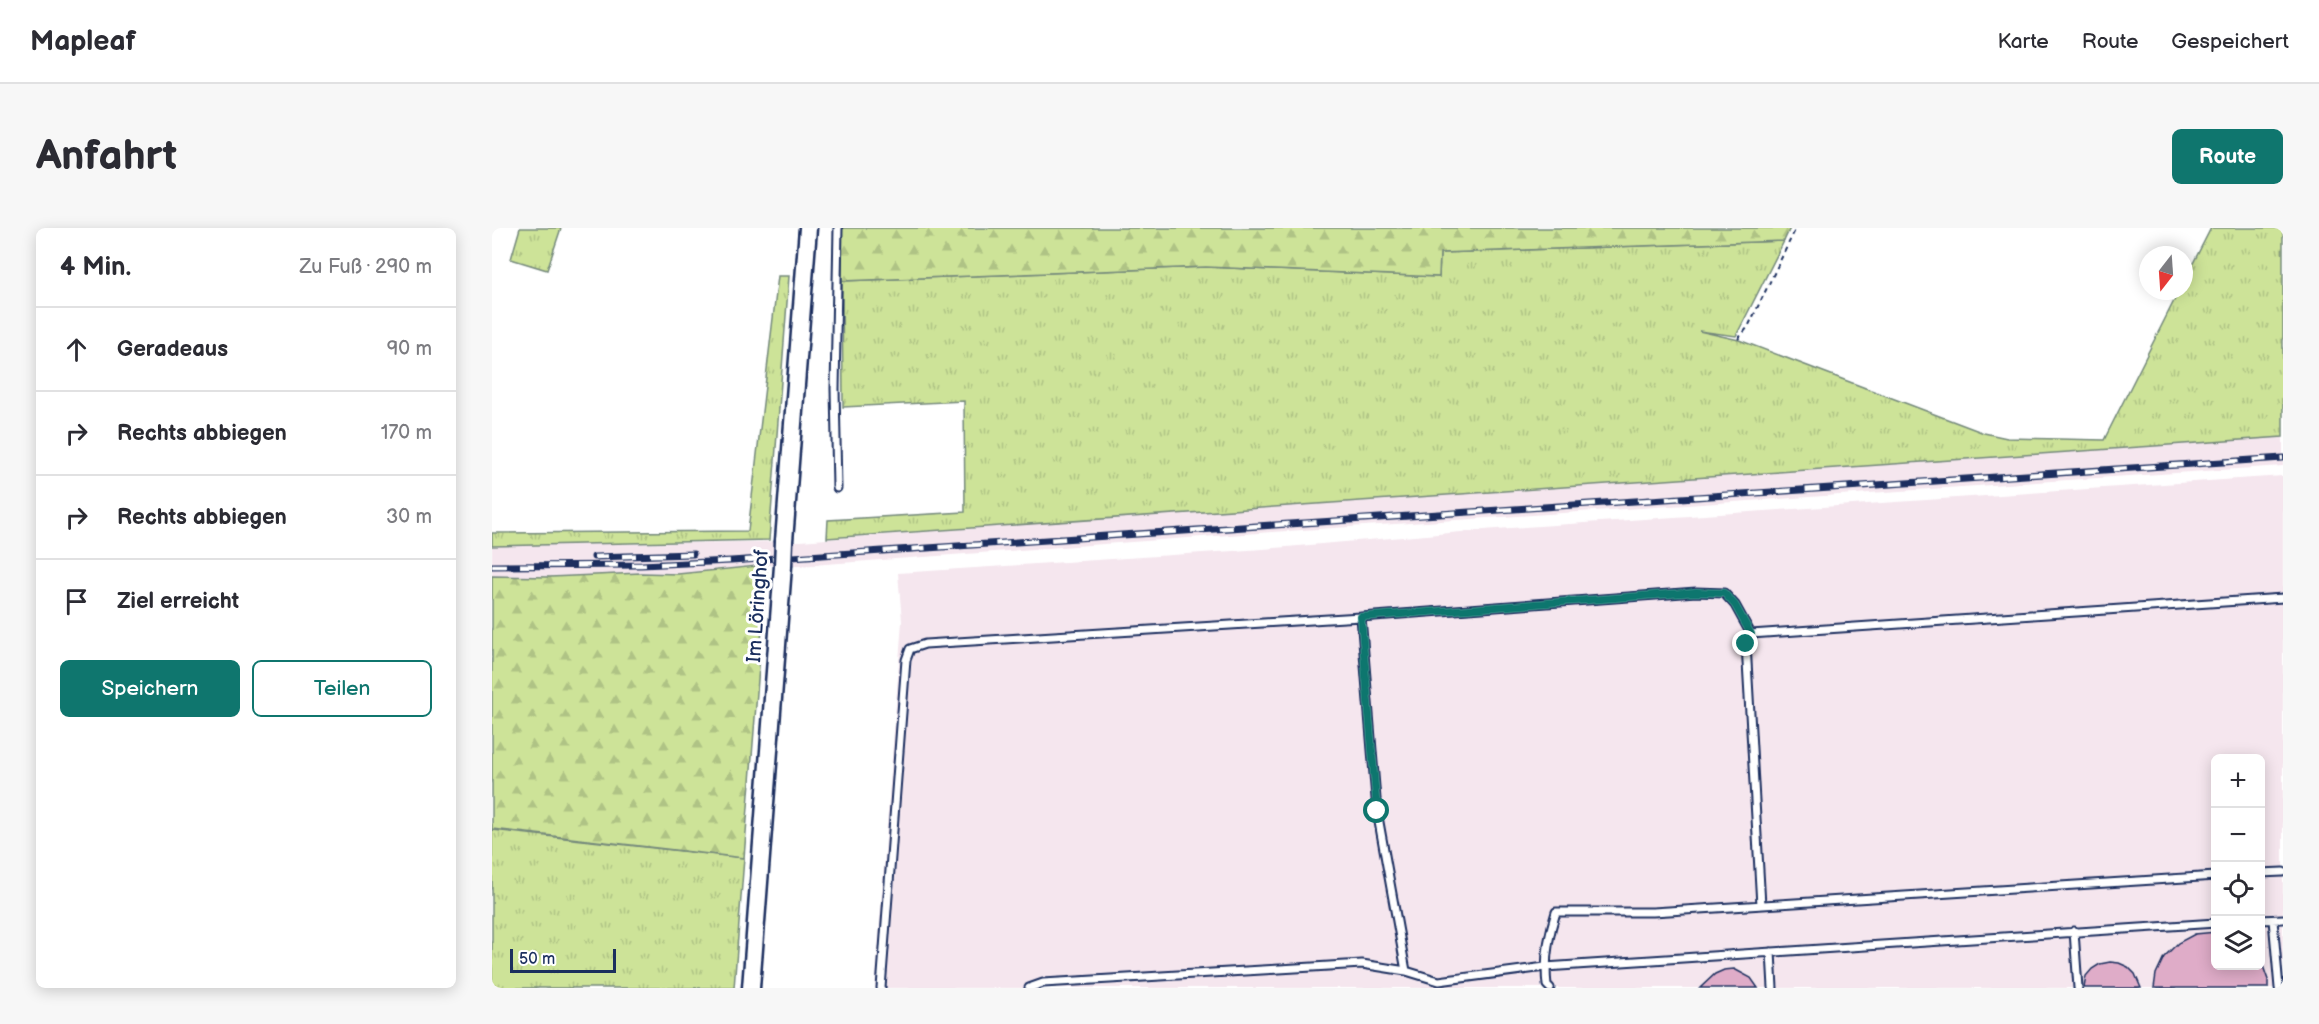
<!DOCTYPE html>
<html lang="de">
<head>
<meta charset="utf-8">
<style>
	:root { --surface:#fff; --page:#f7f7f7; --text:#2b2b33; --muted:#7c7c81; --line:#e1e1e2; --accent:#0f766e }
	body { margin:0; font-family:"Balsamiq Sans",sans-serif; background:var(--page); color:var(--text) }
	.controls { position:absolute; right:18px; bottom:18px; display:grid; overflow:hidden; border-radius:9px; box-shadow:0 3px 15px #0003 }
	.controls button { width:54px; height:54px; display:grid; place-items:center; padding:0; border:0; border-bottom:2px solid var(--line); background:var(--surface); color:var(--text); font:30px sans-serif }
	.compass { position:absolute; left:1647px; top:18px; width:54px; height:54px; border-radius:50%; background:var(--surface); box-shadow:0 3px 15px #0003; rotate:197deg }
	.scale { position:absolute; left:18px; bottom:15px; width:106px; box-sizing:border-box; padding-left:6px; border:3px solid #1b2f5e; border-top:0; font-size:16px; line-height:21px; white-space:nowrap; color:#1b2f5e; -webkit-text-stroke:4px #fff; paint-order:stroke }
	.stop { position:absolute; width:18px; height:18px; margin:-14px; border:4px solid #0f766e; border-radius:50%; background:#fff }
	.stop.end { background:#0f766e; border-color:#fff; box-shadow:0 2px 6px #0008 }
	.list { margin:0; padding:0; list-style:none }
	h2 { display:flex; justify-content:space-between; align-items:center; height:78px; margin:0; padding:0 24px; font-size:26px }
	h2 small { font-size:20px; font-weight:400; color:var(--muted) }
	.list li { display:grid; grid-template-columns:39px 1fr auto; gap:18px; align-items:center; box-sizing:border-box; height:84px; padding:0 24px; border-top:2px solid var(--line) }
	.list b { display:block; font-size:22px; white-space:nowrap }
	.list em { font-size:20px; font-style:normal; color:var(--muted) }
	.actions { display:flex; gap:12px; padding:18px 24px }
	.actions a { flex:1; padding:14px 0; border:2px solid var(--accent); border-radius:9px; text-align:center; font-size:21px; color:var(--accent) }
	.actions .main { background:var(--accent); color:#fff }
	.icon { flex:none; width:33px; height:33px; fill:none; stroke:currentColor; stroke-width:2; stroke-linecap:round; stroke-linejoin:round }
	.map { position:relative; flex:none; width:1791px; height:760px; overflow:hidden; border-radius:9px }
	header { display:flex; align-items:center; gap:36px; box-sizing:border-box; height:84px; padding:0 30px; background:var(--surface); border-bottom:2px solid var(--line) }
	header strong { font-size:28px }
	nav { display:flex; gap:33px; margin-inline-start:auto; font-size:21px }
	.intro { display:flex; align-items:center; justify-content:space-between; box-sizing:border-box; height:144px; padding:0 36px }
	h1 { margin:0; font-size:42px }
	.button { padding:15px 27px; border-radius:9px; background:var(--accent); color:#fff; font-size:21px; font-weight:700 }
	main { display:flex; gap:36px; padding:0 36px }
	aside { flex:1; background:var(--surface); border-radius:9px; box-shadow:0 3px 15px #0003 }
	.map>svg:first-child { display:block }
</style>
</head>
<body>
<header>
<strong>Mapleaf</strong>
<nav><a>Karte</a><a>Route</a><a>Gespeichert</a></nav>
</header>
<div class="intro"><h1>Anfahrt</h1><a class="button">Route</a></div>
<main>
<aside>
<h2>4 Min.<small>Zu Fuß · 290 m</small></h2>
<ul class="list">
<li><svg class="icon" aria-label="ahead" viewBox="0 0 24 24"><path d="M12 20V5M6 11l6-6 6 6"/></svg><div><b>Geradeaus</b></div><em>90 m</em></li>
<li><svg class="icon" aria-label="right" viewBox="0 0 24 24"><path d="M7 20v-9h11M14 6l5 5-5 5"/></svg><div><b>Rechts abbiegen</b></div><em>170 m</em></li>
<li><svg class="icon" aria-label="right" viewBox="0 0 24 24"><path d="M7 20v-9h11M14 6l5 5-5 5"/></svg><div><b>Rechts abbiegen</b></div><em>30 m</em></li>
<li><svg class="icon" aria-label="arrive" viewBox="0 0 24 24"><path d="M6 21V4h12l-3 4 3 4H6"/></svg><div><b>Ziel erreicht</b></div></li>
</ul>
<div class="actions"><a class="main">Speichern</a><a>Teilen</a></div>
</aside>
<div class="map">
<svg width="1791" height="760" viewBox="0 0 1791 760">
	<defs>
		<pattern id="grass-tufts" width="24" height="20" patternUnits="userSpaceOnUse" patternTransform="scale(1.5)"><rect width="24" height="20" fill="#cde398"/><path d="M3 7l-1-3M5 7V3M7 7l1-3M15 17l-1-3M17 17v-4M19 17l1-3" fill="none" stroke="#afc385"/></pattern>
		<pattern id="forest-firs" width="22" height="20" patternUnits="userSpaceOnUse" patternTransform="scale(1.5)"><rect width="22" height="20" fill="#cde398"/><path d="M5 1l3.5 6h-7zM16 11l3.5 6h-7z" fill="#afc385"/></pattern>
	</defs>
	<rect width="100%" height="100%" fill="#fff"/>
	<filter id="ink" filterUnits="userSpaceOnUse"><feTurbulence type="fractalNoise" baseFrequency=".0167" numOctaves="2"/><feDisplacementMap in="SourceGraphic" scale="12" xChannelSelector="R" yChannelSelector="G"/><feConvolveMatrix kernelMatrix="1 2 1 2 8 2 1 2 1" color-interpolation-filters="sRGB"/></filter>
	<g filter="url(#ink)">
		<path fill="#f5e6ee" fill-rule="evenodd" d="M 1791,209 L 1791,238 L 780,304 L 306,338 L 275,337 L 186,346 L 149,345 L 58,349 L 0,348 L 0,318 L 308,313 L 780,278 Z
			M 1791,248 L 1791,760 L 383,760 L 410,393 L 406,345 L 771,321 L 1004,301 ZM 1724,530 L 1768,530 L 1768,738 L 1724,738 Z"/>
		<path fill="url(#grass-tufts)" stroke="#74897b" stroke-width="1.5" d="M 28,0 L 69,0 L 55,42 L 19,31 Z
			M 1719,0 L 1791,0 L 1791,209 L 335,310 L 336,292 L 473,284 L 472,173 L 351,179 L 350,53 L 714,39 L 947,49 L 948,25 L 1292,13 L 1244,108 L 1207,103 L 1247,112 L 1492,205 L 1515,210 L 1612,212 L 1687,63 L 1692,63 L 1692,53 Z
			M 286,48 L 297,48 L 277,312 L 0,318 L 0,305 L 256,303 Z
			M 0,602 L 252,630 L 242,760 L 0,760 Z"/>
		<path fill="url(#forest-firs)" stroke="#74897b" stroke-width="1.5" d="M 350,0 L 1298,0 L 1292,13 L 948,25 L 947,49 L 714,39 L 350,53 Z
			M 275,337 L 252,630 L 0,601 L 0,348 L 58,349 L 149,345 L 186,346 Z"/>
		<path fill="#dfacc8" stroke="#1b2f5e" stroke-width="1.5" d="M 1724,704 L 1724,738 L 1771,738 L 1776,752 L 1776,760 L 1662,760 L 1664,746 L 1672,729 L 1686,715 L 1703,706 Z
			M 1618,734 L 1627,735 L 1636,739 L 1643,746 L 1649,760 L 1592,760 L 1594,748 L 1600,741 L 1608,736 Z
			M 1242,741 L 1259,750 L 1266,760 L 1208,760 L 1223,746 L 1232,742 Z"/>
		<g fill="none" stroke-linecap="round" stroke-linejoin="round">
			<defs>
				<path id="service" d="M 345,260 L 343,161 L 346,0
					M 869,389 L 885,583 L 914,743
					M 1768,645 L 1791,644
					M 1269,677 L 1254,416 L 1259,406 L 1791,370
					M 1768,692 L 1791,691
					M 1781,692 L 1787,760
					M 1582,703 L 1586,760
					M 1279,724 L 1281,760
					M 389,760 L 414,432 L 418,421 L 433,416 L 869,389 L 1204,364 L 1232,365 L 1243,377 L 1259,406
					M 537,760 L 551,755 L 870,736 L 914,743 L 947,753 L 1053,739 L 1724,695
					M 1058,760 L 1055,757 C 1052,732 1056,709 1064,684 L 1161,684 L 1724,648"/>
				<path id="tertiary" d="M 292,313 L 316,0
					M 259,760 L 291,338"/>
			</defs>
			<use href="#service" stroke="#1b2f5e" stroke-width="11"/>
			<use href="#tertiary" stroke="#1b2f5e" stroke-width="21"/>
			<path stroke="#1b2f5e" stroke-width="2" stroke-dasharray="4.5 4.5" stroke-linecap="butt" d="M 1246,111 L 1256,99 L 1304,0"/>
			<use href="#service" stroke="#fff" stroke-width="7"/>
			<use href="#tertiary" stroke="#fff" stroke-width="16"/>
			<defs>
				<path id="rail" d="M 102,329 L 201,326
					M 0,338 L 149,337 L 239,333 L 1791,230"/>
			</defs>
			<use href="#rail" stroke="#1b2f5e" stroke-width="7"/>
			<use href="#rail" stroke="#fff" stroke-width="4.5" stroke-dasharray="14" stroke-linecap="butt"/>
			<defs>
				<path id="tertiary-bridge" d="M 291,338 L 292,313"/>
			</defs>
			<use href="#tertiary-bridge" stroke="#1b2f5e" stroke-width="21" stroke-linecap="butt"/>
			<use href="#tertiary-bridge" stroke="#fff" stroke-width="16"/>
		</g>
	</g>
	<g fill="none" stroke-linecap="round" stroke-linejoin="round" filter="url(#ink)">
		<path stroke="#0f766e" stroke-width="8" d="M 885,583 L 869,389 L 1204,364 L 1232,365 L 1243,377 L 1259,406 L 1254,416"/>
	</g>
	<g text-anchor="middle" dominant-baseline="central" stroke-width="6" stroke-linejoin="round" paint-order="stroke">
		<g font-size="20" fill="#1b2f5e" stroke="#fff">
			<text transform="translate(266 378) rotate(-86)">Im Löringhof</text>
		</g>
	</g>
</svg>
<div class="controls">
<button>+</button>
<button>−</button>
<button><svg class="icon" aria-label="locate" viewBox="0 0 24 24"><circle cx="12" cy="12" r="6"/><path d="M12 2v4M12 18v4M2 12h4M18 12h4"/></svg></button>
<button><svg class="icon" aria-label="layers" viewBox="0 0 24 24"><path d="M12 4l9 5-9 5-9-5zM3 14l9 5 9-5"/></svg></button>
</div>
<svg class="compass" viewBox="-18 -18 36 36"><path d="M0-13l5 13h-10z" fill="#e53935"/><path d="M0 13l5-13h-10z" fill="#7c7c81"/></svg>
<div class="scale">50 m</div>
<div class="stop" style="left:885px;top:583px"></div>
<div class="stop end" style="left:1254px;top:416px"></div>
</div>
</main>
</body>
</html>
